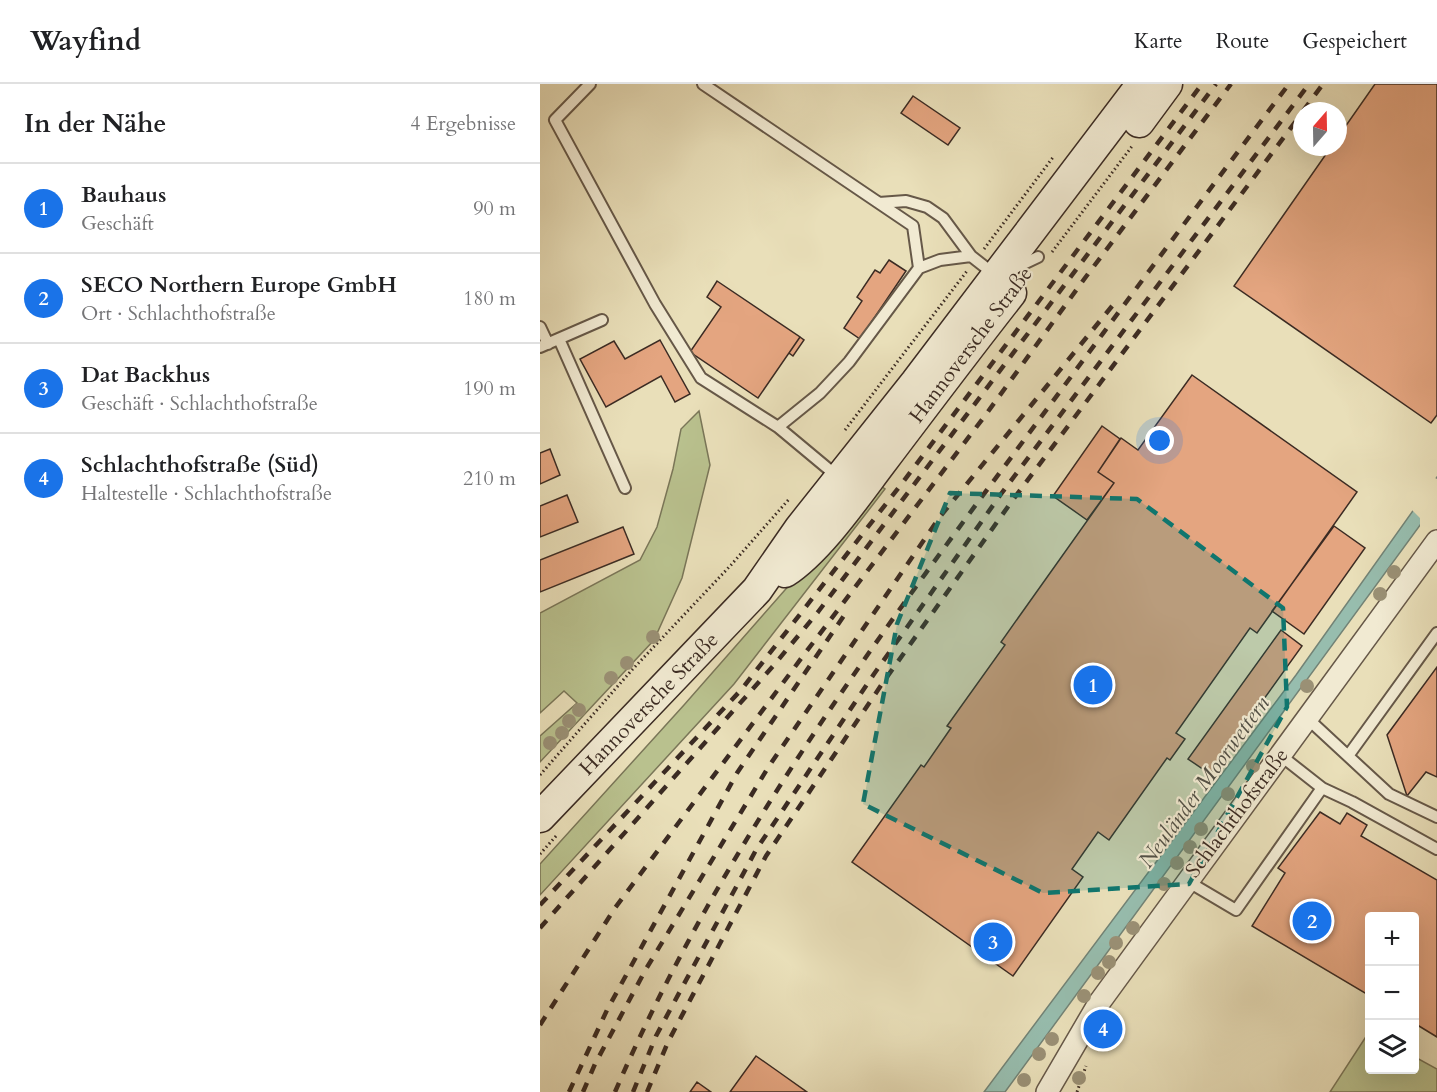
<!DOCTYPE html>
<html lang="de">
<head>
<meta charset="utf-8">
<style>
	:root { --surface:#fff; --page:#f6f6f6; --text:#202124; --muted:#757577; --line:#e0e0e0; --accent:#1a73e8 }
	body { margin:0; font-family:Cardo,serif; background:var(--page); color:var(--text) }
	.controls { position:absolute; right:18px; bottom:18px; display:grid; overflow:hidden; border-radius:6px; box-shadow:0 6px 24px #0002 }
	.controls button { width:54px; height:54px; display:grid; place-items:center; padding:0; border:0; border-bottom:2px solid var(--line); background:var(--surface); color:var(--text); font:30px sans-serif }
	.compass { position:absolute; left:753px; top:18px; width:54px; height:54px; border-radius:50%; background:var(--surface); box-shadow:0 6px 24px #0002; rotate:20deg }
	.you { position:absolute; left:620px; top:357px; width:21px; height:21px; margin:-15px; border:4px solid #fff; border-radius:50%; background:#1a73e8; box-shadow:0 0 0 9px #1a73e833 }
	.badge { display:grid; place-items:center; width:39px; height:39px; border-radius:50%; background:var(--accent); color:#fff; font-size:20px; font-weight:700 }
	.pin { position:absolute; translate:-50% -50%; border:3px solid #fff; box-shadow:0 2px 6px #0006 }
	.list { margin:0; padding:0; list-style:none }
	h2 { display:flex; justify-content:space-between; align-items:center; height:78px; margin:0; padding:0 24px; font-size:26px }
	h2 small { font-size:20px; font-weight:400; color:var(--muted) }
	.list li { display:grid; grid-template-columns:39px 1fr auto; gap:18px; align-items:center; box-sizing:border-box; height:90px; padding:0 24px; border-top:2px solid var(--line) }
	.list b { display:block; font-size:22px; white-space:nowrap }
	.list p { margin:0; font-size:20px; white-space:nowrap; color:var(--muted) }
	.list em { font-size:20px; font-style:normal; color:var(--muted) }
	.icon { flex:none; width:33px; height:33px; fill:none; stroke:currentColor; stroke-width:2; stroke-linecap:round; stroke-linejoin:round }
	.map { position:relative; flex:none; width:897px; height:1008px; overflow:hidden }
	header { display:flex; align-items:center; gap:36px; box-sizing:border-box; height:84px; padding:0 30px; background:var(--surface); border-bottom:2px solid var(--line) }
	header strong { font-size:28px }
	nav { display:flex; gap:33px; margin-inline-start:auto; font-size:21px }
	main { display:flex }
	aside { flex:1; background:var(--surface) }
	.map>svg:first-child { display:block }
</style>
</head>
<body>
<header>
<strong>Wayfind</strong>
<nav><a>Karte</a><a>Route</a><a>Gespeichert</a></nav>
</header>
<main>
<aside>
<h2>In der Nähe<small>4 Ergebnisse</small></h2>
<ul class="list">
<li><span class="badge">1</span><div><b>Bauhaus</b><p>Geschäft</p></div><em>90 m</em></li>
<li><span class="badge">2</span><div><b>SECO Northern Europe GmbH</b><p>Ort · Schlachthofstraße</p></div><em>180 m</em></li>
<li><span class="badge">3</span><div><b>Dat Backhus</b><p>Geschäft · Schlachthofstraße</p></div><em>190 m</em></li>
<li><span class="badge">4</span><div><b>Schlachthofstraße (Süd)</b><p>Haltestelle · Schlachthofstraße</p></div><em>210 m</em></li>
</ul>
</aside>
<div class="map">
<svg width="897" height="1008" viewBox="0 0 897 1008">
	<rect width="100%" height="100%" fill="#e9dfb9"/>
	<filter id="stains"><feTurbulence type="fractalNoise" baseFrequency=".00333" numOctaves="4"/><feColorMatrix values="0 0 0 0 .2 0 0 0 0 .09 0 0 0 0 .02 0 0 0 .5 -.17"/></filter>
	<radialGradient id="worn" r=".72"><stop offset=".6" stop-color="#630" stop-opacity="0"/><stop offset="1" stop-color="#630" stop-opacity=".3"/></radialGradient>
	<path fill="#b9c18e" stroke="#7a7658" stroke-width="1.5" d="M 159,327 L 170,381 L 142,494 L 114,556 L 0,678 L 0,652 L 37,619 L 24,607 L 0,629 L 0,529 L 100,476 L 117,443 L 133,385 L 141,345 Z
		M 338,400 L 345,405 L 194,600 L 0,811 L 0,780 L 144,621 Z
		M 829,948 L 830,986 L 874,986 L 875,973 L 897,985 L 897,1008 L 790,1008 Z"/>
	<path fill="#97bdae" stroke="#728376" stroke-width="1.5" d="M 897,393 L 897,418 L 465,1008 L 444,1008 L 756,591 Z"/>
	<path fill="#e9dfb9" d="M 893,393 L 897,395 L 897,423 L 880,446 L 880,434 L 871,425 Z"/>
	<path fill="#e4a580" stroke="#3b2b23" stroke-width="1.5" d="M 835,0 L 897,0 L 897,331 L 891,339 L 694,202 L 791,63 L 798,63 L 798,53 Z
		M 373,12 L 420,44 L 408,61 L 361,29 Z
		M 349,176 L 366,187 L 320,255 L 304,244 L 322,217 L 317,213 L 335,186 L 340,189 Z
		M 177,197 L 260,253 L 218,314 L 150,268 L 181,223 L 167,213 Z
		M 260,253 L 264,256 L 253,272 L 249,269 Z
		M 120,256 L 150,310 L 135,318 L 121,292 L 66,323 L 40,275 L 74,257 L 85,275 Z
		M 652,291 L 817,408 L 717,549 L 710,544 L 636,649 L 645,655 L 630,676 L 627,674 L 569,756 L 558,748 L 532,785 L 543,793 L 473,892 L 312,778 L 381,681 L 384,683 L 411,644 L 407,642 L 465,561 L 461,558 L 574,399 L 558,388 L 581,354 L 598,366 Z
		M 562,342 L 580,355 L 558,388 L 574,399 L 547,436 L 513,412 Z
		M 10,365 L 20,391 L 0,400 L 0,369 Z
		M 27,411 L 38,438 L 0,453 L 0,422 Z
		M 794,442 L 825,464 L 764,550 L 732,527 Z
		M 83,443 L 94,470 L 0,508 L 0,476 Z
		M 741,546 L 762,562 L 670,690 L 648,675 Z
		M 897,583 L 897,693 L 886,688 L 867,712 L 847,651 Z
		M 780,728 L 800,740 L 807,729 L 827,741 L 821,752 L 897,796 L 897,953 L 874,939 L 874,832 L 830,832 L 830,912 L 712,842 L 745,789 L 738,784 Z
		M 216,972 L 236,986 L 267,1008 L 190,1008 Z
		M 157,998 L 171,1008 L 150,1008 Z"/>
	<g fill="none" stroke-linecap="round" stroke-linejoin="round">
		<defs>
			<path id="service" d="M 50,0 L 15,36 L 115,220 L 161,294 L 238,343 L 280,309 L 309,278 L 379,184 L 373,142 L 163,0
				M 339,119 L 366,117 L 387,123 L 403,134 L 431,172 L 454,190
				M 379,184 L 400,176 L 431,172
				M 473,185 L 498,173
				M 0,243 L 8,260
				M 19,255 L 85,404
				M 0,263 L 62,236
				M 238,343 L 298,393
				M 767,634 L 849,710 L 897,733
				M 808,672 L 897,549
				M 782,704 L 812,718 L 897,765
				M 647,797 L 696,826 L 782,704 L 740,671"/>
			<path id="minor" d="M 507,1008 L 559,919 L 594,871 L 897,457"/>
			<path id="secondary" d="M 599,38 L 627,0
				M 245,488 C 279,466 316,412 341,379 C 384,322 427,265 471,209
				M 0,733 L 217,506 L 260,444 L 376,298 L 602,0"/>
		</defs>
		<use href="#service" stroke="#665848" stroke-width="14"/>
		<use href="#minor" stroke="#665848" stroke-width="24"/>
		<use href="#secondary" stroke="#3b2b23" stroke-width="33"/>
		<path stroke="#3b2b23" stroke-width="3" stroke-dasharray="1.5 3" stroke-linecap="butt" d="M 444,165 L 514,72
			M 512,168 L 593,61
			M 305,346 L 427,187
			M 0,691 L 91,587 L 191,481 L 250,414
			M 0,770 L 17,751
			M 537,1008 L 546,982"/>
		<use href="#service" stroke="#f1ead2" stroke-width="10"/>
		<use href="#minor" stroke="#f1ead2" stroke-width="21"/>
		<use href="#secondary" stroke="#f1ead2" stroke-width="30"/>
		<path stroke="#3b2b23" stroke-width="4.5" stroke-dasharray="10 10" stroke-linecap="butt" d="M 763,27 L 783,0
			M 0,821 L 201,606 L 363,398 L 662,0
			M 0,844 L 234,581 L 278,528 L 676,0
			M 0,941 L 75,824 L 263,572 L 447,329 L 545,194 L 691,0
			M 29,1008 L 67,926 L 197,689 L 305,530
			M 43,1008 L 55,980 L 106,885 L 229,682 L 399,434 L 573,221
			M 75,1008 C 172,783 315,583 461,387 C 557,258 652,128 749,0
			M 93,1008 L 116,952 L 216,766 L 334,590 L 461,410 L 769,0
			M 107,1008 L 128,958 L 226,772 L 342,600 L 472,417 L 762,29"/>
	</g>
	<g fill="#9a9075">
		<circle cx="854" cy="488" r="7"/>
		<circle cx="840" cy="510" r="7"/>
		<circle cx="113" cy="553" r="7"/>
		<circle cx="87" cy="579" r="7"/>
		<circle cx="71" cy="594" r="7"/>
		<circle cx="767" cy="602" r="7"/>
		<circle cx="39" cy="626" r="7"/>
		<circle cx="29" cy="637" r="7"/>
		<circle cx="22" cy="649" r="7"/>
		<circle cx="10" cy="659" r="7"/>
		<circle cx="713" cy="682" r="7"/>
		<circle cx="688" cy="710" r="7"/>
		<circle cx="661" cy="745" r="7"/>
		<circle cx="650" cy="763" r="7"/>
		<circle cx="637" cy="779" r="7"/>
		<circle cx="624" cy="800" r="7"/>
		<circle cx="593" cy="844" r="7"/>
		<circle cx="576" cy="859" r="7"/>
		<circle cx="569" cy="878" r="7"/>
		<circle cx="558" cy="889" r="7"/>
		<circle cx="544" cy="912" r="7"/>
		<circle cx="512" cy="955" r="7"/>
		<circle cx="499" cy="970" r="7"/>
		<circle cx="539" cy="994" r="7"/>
		<circle cx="484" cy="996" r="7"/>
	</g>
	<path fill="#0f766e" fill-opacity="0.2" stroke="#0f766e" stroke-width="4.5" stroke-dasharray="12 8" stroke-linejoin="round" d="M 410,409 L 597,415 L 743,524 L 747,623 L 649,800 L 503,809 L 323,720 L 357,540 Z"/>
	<g text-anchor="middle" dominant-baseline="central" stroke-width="4.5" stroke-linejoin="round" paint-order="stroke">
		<g font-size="21" fill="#3b2b23" stroke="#f1ead2">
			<text transform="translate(431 261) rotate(-53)">Hannoversche Straße</text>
			<text transform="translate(109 620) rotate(-46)">Hannoversche Straße</text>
			<text transform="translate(697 729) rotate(-53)">Schlachthofstraße</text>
		</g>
		<g font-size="22" font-style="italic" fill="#525046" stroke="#f1ead2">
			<text transform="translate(664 698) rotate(-54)">Neuländer Moorwettern</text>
		</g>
	</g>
	<rect width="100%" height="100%" filter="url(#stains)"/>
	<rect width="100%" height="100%" fill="url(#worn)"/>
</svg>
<div class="controls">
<button>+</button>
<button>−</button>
<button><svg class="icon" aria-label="layers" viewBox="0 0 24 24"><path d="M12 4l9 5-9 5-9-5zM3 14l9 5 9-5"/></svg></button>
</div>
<svg class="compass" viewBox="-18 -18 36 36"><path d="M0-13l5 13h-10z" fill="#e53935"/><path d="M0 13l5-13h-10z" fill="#757577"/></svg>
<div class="you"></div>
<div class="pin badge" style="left:553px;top:601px">1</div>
<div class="pin badge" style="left:772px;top:837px">2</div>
<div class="pin badge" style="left:453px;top:858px">3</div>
<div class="pin badge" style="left:563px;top:945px">4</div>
</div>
</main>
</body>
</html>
